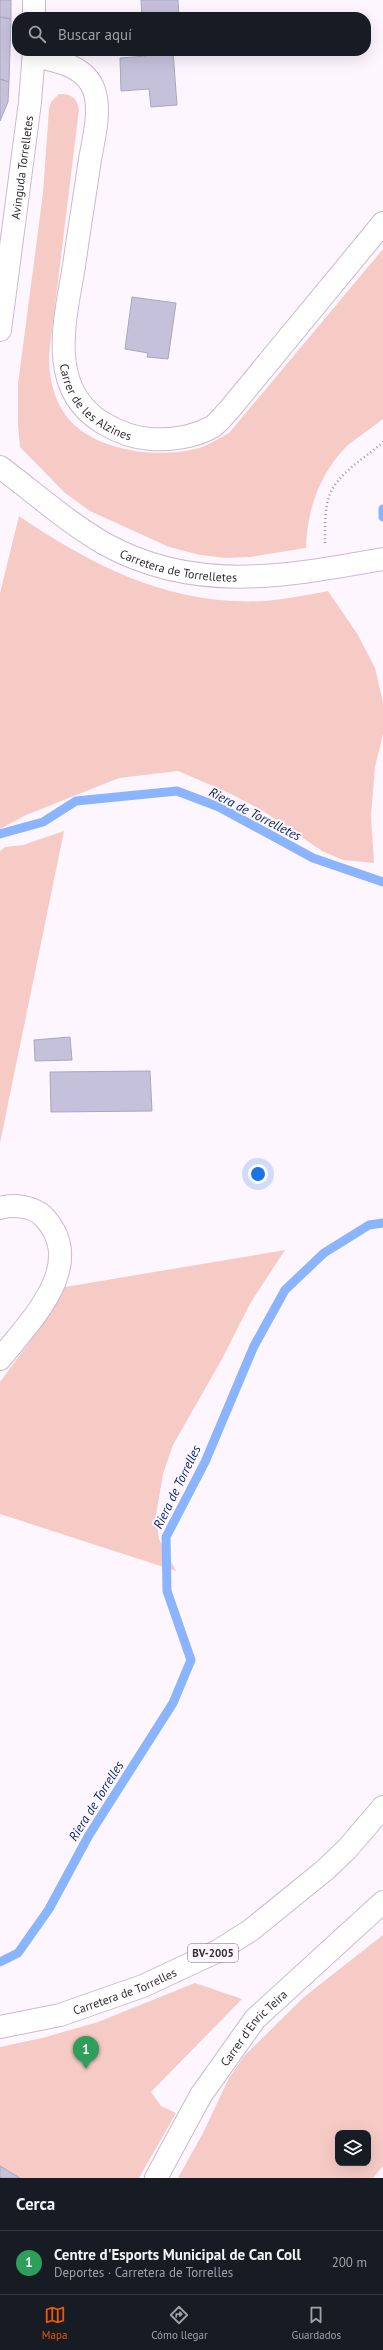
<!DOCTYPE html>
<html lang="es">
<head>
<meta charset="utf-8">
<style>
	:root { --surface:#171b24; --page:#20242c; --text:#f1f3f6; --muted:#9ea1a6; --line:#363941; --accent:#ea580c }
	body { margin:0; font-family:"PT Sans",sans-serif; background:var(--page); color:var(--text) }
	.controls { position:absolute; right:12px; bottom:12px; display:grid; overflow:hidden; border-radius:8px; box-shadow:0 4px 16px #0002 }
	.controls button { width:36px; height:36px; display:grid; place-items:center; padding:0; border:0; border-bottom:1px solid var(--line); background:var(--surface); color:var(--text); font:20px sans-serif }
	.you { position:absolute; left:258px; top:1174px; width:14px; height:14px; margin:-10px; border:3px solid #fff; border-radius:50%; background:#1a73e8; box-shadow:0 0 0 6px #1a73e833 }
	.badge { display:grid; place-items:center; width:26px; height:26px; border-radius:50%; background:var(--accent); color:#fff; font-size:13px; font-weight:700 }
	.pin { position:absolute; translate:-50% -33px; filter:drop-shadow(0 1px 2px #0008) }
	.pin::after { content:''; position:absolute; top:21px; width:14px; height:12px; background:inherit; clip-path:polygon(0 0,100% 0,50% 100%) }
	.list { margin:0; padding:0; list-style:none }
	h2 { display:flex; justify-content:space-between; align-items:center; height:52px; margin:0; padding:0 16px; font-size:17px }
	h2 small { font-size:13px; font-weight:400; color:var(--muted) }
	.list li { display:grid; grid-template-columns:26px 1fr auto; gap:12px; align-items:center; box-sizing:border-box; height:64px; padding:0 16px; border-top:1px solid var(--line) }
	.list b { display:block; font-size:15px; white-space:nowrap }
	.list p { margin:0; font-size:13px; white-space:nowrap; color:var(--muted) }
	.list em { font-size:13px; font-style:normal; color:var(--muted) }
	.icon { flex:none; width:22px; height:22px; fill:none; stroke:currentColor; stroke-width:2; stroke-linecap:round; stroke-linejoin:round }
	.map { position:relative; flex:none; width:383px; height:2178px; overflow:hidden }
	.search { position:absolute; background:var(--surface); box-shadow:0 4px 16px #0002; left:12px; right:12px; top:12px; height:44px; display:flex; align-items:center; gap:10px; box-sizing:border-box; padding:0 14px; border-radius:16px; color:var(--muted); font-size:15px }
	.sheet { height:116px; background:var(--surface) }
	nav { display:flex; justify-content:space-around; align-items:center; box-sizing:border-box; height:56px; border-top:1px solid var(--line); background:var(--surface); font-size:11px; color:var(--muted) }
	nav a { display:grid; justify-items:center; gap:2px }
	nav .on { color:var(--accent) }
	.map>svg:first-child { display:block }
</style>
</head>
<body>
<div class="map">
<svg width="383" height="2178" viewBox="0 0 383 2178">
	<rect width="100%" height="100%" fill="#fef6fe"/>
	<path fill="#f7cbc5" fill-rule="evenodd" d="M 59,94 C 71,93 77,98 79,109 L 49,355 C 49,374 52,392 61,408 C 84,451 157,460 199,448 C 209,445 219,438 229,433 L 383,249 L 383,419 C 372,428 359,436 348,445 C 320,472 307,510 306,548 L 250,557 L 226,558 L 200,555 L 169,547 L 90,511 L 65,493 L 20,447 L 18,425 L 18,384 L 43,193 L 49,109 L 51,102 Z
		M 19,516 C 94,567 171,606 265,601 C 286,599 307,595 328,591 L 358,635 L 375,668 L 383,702 L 383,734 L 375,767 L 371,816 L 374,863 L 343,860 L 322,851 L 263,811 L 229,793 L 178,771 L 119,778 L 26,815 L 0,829 L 0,593 Z
		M 64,831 L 0,1143 L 0,851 L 5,847 L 23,845 Z
		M 285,1250 L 251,1302 L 222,1359 L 173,1445 L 163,1474 L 156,1515 L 159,1539 L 176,1571 L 0,1514 L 0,1382 L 45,1321 L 65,1287 Z
		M 383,1935 L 383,2166 L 373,2178 L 178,2178 L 203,2133 L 229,2078 L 244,2056 L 304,1997 ZM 338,2133 L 368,2133 L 368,2163 L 338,2163 Z
		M 195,1983 L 242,1999 L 151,2092 L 161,2106 L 176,2113 L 139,2178 L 0,2178 L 0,2047 L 42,2038 L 98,2022 Z"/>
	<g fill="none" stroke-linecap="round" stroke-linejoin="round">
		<path stroke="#8ab4fd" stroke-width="9" d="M 383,509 L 383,517
			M 0,834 L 43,822 L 76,801 L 177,791 L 219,807 L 313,858 L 383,882
			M 0,1962 L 18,1953 L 49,1909 L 89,1835 L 173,1703 L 191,1660 L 167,1591 L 166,1537 L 205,1462 L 254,1346 L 285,1290 L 324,1253 L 369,1225 L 383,1223"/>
	</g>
	<path fill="#c5c1da" stroke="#aaa6be" d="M 0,0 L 11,0 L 11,19 L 0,17 Z
		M 141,0 L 178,0 L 179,17 L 142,17 Z
		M 0,17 L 11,19 L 9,82 L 0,79 Z
		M 145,51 L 173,51 L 177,105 L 151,107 L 149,89 L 121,91 L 120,58 L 146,56 Z
		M 0,79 L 9,82 L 8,102 L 0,121 Z
		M 132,297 L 176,303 L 168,359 L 147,357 L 148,353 L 125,349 Z
		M 70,1037 L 72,1060 L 35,1061 L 34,1040 Z
		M 150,1071 L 152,1111 L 51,1112 L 50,1072 Z
		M 0,2166 L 20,2178 L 0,2178 Z"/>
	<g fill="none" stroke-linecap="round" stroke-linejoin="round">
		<defs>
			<g id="street">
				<path d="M 34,0 L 34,17"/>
				<path id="s1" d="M 34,56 C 56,61 85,65 94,90 C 101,110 94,138 90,159 C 85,194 79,230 74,266 C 65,320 46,389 103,423 C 118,432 133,438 151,439 C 171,440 194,437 212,427 C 218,423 224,415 229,410 L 383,223"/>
				<path id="s2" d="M 0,330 L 30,102 L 34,51"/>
				<path id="s3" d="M 0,467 C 35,493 67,522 105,544 C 195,594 287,576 383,559"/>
				<path d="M 0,1208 C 13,1204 32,1206 43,1216 C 89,1264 31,1320 0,1359"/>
				<path id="s4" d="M 156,2178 L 201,2095 L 255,2019 L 383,1902"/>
			</g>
			<g id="primary">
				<path id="s5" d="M 0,2027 L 60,2015 L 143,1986 L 218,1951 L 251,1930 L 325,1870 L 347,1849 L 383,1807"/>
			</g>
		</defs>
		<use href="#street" stroke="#ccb9cd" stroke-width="24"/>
		<use href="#primary" stroke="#ccb9cd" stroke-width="24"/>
		<path stroke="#9d969d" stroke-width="2.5" stroke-dasharray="1 3" stroke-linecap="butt" d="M 325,543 C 325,526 324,502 333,488 C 344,469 367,457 383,442"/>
		<use href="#street" stroke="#fff" stroke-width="22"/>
		<use href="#primary" stroke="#fff" stroke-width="22"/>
	</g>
	<g text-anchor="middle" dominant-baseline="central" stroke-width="4" stroke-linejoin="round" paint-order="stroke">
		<rect fill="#fef6fe" stroke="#6f686f" stroke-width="1" x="188" y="1944" width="50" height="18" rx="3"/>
		<g font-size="11" font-weight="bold" fill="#322b32">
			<text x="213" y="1953">BV-2005</text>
		</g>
		<g font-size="12" fill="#322b32" stroke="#fef6fe">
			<text stroke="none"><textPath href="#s2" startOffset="164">Avinguda Torrelletes</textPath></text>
			<text stroke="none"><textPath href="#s1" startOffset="401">Carrer de les Alzines</textPath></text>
			<text stroke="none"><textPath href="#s3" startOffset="208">Carretera de Torrelletes</textPath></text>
			<text stroke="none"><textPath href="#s5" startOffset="130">Carretera de Torrelles</textPath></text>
			<text stroke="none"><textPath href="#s4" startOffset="180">Carrer d'Enric Teira</textPath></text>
		</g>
		<g font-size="13" font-style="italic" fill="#072a68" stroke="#fef6fe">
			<text transform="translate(255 814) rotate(27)">Riera de Torrelletes</text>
			<text transform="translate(177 1487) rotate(-64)">Riera de Torrelles</text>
			<text transform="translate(96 1801) rotate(-58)">Riera de Torrelles</text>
		</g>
	</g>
</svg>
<div class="controls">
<button><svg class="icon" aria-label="layers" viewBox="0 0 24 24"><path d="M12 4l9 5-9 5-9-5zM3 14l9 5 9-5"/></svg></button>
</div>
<div class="you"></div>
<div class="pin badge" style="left:86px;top:2069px;background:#2e9e5b">1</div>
<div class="search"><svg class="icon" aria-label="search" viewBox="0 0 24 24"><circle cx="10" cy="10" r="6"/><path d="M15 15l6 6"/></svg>Buscar aquí</div>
</div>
<section class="sheet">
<h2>Cerca<small></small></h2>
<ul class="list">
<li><span class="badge" style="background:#2e9e5b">1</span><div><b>Centre d'Esports Municipal de Can Coll</b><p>Deportes · Carretera de Torrelles</p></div><em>200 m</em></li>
</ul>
</section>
<nav>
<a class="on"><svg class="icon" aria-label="map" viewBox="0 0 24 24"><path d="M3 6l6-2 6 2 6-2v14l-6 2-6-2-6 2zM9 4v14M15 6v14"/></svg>Mapa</a>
<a><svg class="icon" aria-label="directions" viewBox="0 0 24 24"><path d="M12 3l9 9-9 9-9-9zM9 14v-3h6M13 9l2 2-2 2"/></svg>Cómo llegar</a>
<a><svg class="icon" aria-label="saved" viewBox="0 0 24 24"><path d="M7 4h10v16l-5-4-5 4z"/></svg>Guardados</a>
</nav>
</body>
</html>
